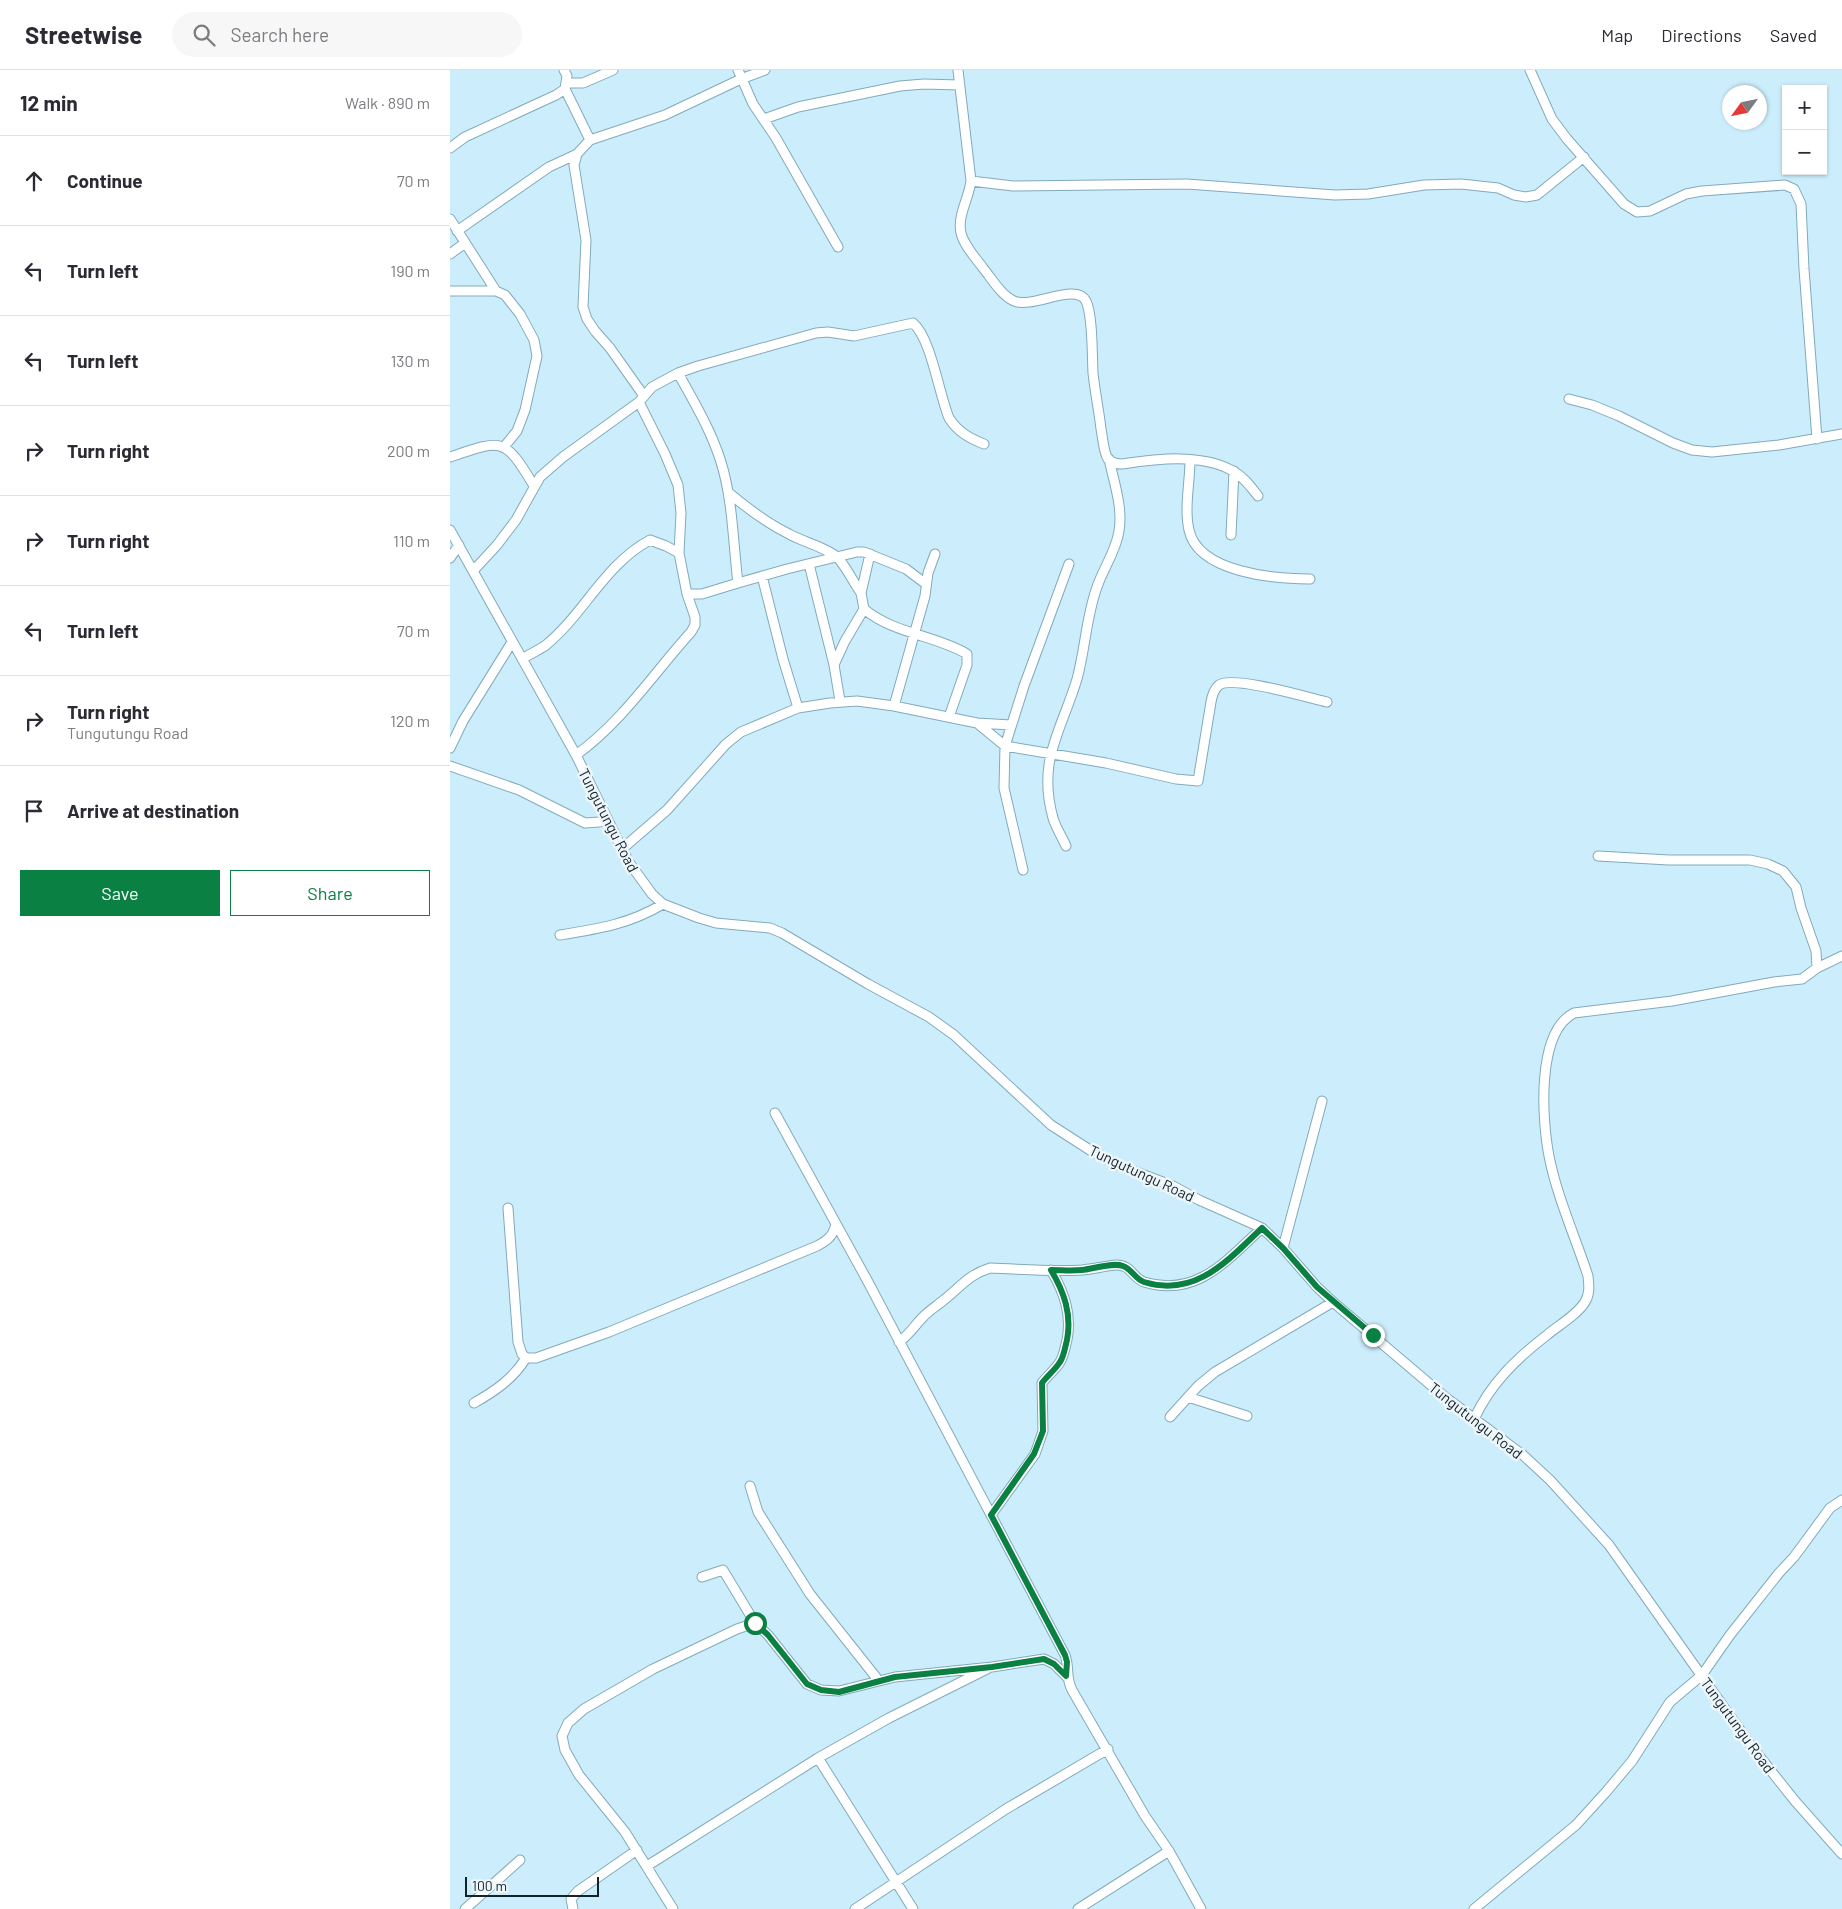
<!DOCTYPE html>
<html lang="en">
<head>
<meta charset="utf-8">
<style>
	:root { --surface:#fff; --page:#f7f7f7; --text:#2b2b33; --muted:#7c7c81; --line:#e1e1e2; --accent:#0b8043 }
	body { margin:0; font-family:Barlow,sans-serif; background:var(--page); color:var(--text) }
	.controls { position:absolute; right:15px; top:15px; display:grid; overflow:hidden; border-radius:0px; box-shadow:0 1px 4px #0004 }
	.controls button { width:45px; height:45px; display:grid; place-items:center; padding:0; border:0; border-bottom:1px solid var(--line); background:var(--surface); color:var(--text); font:25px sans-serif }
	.compass { position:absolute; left:1272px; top:15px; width:45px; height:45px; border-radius:50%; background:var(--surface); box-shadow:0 1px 4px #0004; rotate:237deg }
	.scale { position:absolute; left:15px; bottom:12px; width:134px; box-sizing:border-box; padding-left:5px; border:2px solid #13232a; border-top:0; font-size:14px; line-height:18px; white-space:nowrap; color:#13232a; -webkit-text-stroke:4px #eef6fa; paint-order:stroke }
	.stop { position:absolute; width:15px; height:15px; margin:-11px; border:4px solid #0b8043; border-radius:50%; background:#fff }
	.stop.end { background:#0b8043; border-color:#fff; box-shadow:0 1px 5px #0008 }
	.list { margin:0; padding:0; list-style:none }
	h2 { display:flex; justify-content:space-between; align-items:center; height:65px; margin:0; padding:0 20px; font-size:21px }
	h2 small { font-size:16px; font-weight:400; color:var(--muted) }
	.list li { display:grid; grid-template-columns:32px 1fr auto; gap:15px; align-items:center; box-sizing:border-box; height:90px; padding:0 20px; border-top:1px solid var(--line) }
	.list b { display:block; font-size:19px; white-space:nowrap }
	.list p { margin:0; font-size:16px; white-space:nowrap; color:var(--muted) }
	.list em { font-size:16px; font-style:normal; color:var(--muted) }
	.actions { display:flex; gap:10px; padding:15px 20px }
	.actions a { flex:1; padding:11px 0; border:1px solid var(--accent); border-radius:0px; text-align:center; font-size:18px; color:var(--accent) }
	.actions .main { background:var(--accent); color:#fff }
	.icon { flex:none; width:28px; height:28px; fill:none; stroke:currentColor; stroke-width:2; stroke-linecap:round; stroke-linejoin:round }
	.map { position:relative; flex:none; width:1392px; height:1839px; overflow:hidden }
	header { display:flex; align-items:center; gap:30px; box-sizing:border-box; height:70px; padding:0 25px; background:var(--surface); border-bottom:1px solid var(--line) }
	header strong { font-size:24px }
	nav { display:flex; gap:28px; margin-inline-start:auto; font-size:18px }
	.search { width:350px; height:45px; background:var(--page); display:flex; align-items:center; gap:12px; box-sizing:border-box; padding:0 18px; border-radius:28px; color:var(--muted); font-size:19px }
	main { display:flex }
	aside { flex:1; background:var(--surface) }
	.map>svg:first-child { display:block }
</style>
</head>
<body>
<header>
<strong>Streetwise</strong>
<div class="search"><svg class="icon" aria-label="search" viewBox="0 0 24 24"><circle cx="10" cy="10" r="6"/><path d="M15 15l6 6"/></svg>Search here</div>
<nav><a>Map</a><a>Directions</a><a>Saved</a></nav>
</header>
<main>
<aside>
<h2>12 min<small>Walk · 890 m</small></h2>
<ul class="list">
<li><svg class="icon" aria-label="ahead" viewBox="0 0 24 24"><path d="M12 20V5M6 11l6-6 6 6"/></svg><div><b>Continue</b></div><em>70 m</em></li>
<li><svg class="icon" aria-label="left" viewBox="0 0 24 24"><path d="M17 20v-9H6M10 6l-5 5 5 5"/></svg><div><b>Turn left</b></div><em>190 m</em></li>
<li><svg class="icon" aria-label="left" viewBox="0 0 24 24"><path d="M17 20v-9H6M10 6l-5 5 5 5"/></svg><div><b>Turn left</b></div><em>130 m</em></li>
<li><svg class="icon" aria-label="right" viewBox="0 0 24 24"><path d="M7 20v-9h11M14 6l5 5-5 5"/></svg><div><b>Turn right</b></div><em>200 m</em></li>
<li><svg class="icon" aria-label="right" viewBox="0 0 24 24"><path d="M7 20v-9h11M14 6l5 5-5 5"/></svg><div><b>Turn right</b></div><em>110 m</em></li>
<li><svg class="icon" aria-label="left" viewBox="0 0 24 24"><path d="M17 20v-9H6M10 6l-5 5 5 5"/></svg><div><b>Turn left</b></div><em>70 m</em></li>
<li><svg class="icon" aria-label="right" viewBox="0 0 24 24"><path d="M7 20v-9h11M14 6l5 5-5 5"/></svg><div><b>Turn right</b><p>Tungutungu Road</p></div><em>120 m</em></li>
<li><svg class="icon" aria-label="arrive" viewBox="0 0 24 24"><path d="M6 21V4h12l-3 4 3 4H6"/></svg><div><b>Arrive at destination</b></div></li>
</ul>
<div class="actions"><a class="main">Save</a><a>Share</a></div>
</aside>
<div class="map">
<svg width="1392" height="1839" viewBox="0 0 1392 1839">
	<rect width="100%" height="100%" fill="#cceefc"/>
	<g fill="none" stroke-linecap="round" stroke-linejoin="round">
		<defs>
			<path id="street" d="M 114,0 L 117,6 L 115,19 L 140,70 L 215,45 L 291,9 L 315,0
				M 288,0 L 303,34 L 326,68 L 388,177
				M 508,0 L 521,111 C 519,128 507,146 511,163 C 514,176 526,188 533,198 C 542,209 551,225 564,231 C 582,239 626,212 636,231 C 643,246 642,286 643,303 C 645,322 649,341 651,359 C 653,368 653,381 658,389 C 662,393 667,394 672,394 C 707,389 751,383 783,401 C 794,407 801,417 808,426
				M 1080,0 L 1102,49 L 1117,69 L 1174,134 L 1187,142 L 1200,141 L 1236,124 L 1252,121 L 1335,115 L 1344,119 L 1351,134 L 1354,199 L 1367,369
				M 117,13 L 133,13 L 163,0
				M 314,49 L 348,37 L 450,16 L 474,14 L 509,15
				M 140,70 L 127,84 L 124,95 L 136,170 L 133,237 L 137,249 L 145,261 L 160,278 L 194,326
				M 0,78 L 15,67 L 106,25 L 115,19
				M 521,111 L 563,116 L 737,114 L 885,125 L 918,124 L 974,115 L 1011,114 L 1048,118 L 1064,125 L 1076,127 L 1087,125 L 1134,87
				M 0,149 L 46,221
				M 7,161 L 99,97 L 127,84
				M 0,184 L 15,173
				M 0,221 L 46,221 L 55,225 L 70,244 L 84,270 L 87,286 L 75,340 L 67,361 L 54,377
				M 228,303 C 244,332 261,360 271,392 C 283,431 283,473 288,513 L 337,499 L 407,482 L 414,482 L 456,499 L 476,514
				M 1119,329 L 1142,335 L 1169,346 L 1223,373 L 1242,380 L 1262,382 L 1329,375 L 1392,364
				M 0,387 C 52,369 55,367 84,416
				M 740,390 C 740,412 734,438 739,460 C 748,503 826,509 860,509
				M 279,423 C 298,439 317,453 339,464 C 351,471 380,479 388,488 C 397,498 403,512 411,523
				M 0,460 L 126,685 L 178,791 L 202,824 L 213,834 L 249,848 L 266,853 L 320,858 L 332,863 L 418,914 L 479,947 L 504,965 L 601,1055 L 643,1082 L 668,1095 L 723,1116 L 749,1130 L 812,1158 L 833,1178 L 867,1217 L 883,1232 L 995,1327 L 1073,1385 L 1100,1410 L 1159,1475 L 1302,1677 L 1345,1731 L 1392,1784
				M 781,465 L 784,401
				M 420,484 L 411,523 L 414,539 C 444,564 485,565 517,584 L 517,595 L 499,647
				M 0,488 L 9,475
				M 359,494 L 384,595 L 390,631
				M 23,501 L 47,475 L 66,450 L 90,407 L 113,387 L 189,332 L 202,317 L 228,303 L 248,296 L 366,263 L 378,262 L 404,266 L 463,253 C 481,268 489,324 499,348 C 508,362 519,368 534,374
				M 312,506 L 333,589 L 348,638
				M 237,524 L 252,524 L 288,513
				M 72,589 C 80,584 89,580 96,575 C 134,544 155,494 200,470 L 216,476 L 229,483
				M 384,595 L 395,571 L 414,539
				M 444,636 L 475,526 L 478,503 L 485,484
				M 527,653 L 555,676 L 656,693 L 726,709 L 748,711 L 761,632 C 762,626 764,619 769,615 C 783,605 859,628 877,632
				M 0,678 L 13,651 L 62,572
				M 126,685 C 172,652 204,603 241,562 L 245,555 L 245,547 L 237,524 L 229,483 L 231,443 L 228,415 L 215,384 L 189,332
				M 0,696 L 69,720 L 135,753 L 149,752 L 158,750
				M 616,776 C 612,767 606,758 603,748 C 587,690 611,662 627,609 C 635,580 636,549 646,520 C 652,500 666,482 669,461 C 673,438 664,412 659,389
				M 172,779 L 217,740 L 276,674 L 291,662 L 348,638 L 380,633 L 407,631 L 444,636 L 527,653 L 561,655
				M 573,800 L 554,718 L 555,676 L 574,616 L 619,494
				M 110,865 C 148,859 180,854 213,834
				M 1367,898 L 1392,886
				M 325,1043 L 417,1210 L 615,1585 C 620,1599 615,1606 622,1620 L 695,1746 L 719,1781 L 751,1839
				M 58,1138 L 68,1272 L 72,1284 L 76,1288 L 86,1288 L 159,1262 L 367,1176 C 378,1170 383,1166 386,1154
				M 833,1178 L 872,1031
				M 449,1272 C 461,1263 464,1256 473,1247 C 480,1240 488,1235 495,1229 C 511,1216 520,1204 540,1198 C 571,1199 602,1202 632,1200 C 643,1199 655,1196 666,1195 C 680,1194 683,1208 694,1212 C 747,1228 777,1190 812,1158
				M 738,1327 L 797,1346
				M 24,1333 C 45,1321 63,1309 76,1288
				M 720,1347 L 748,1316 L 765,1302 L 883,1232
				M 1024,1349 C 1041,1313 1066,1289 1097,1265 C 1109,1255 1127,1245 1135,1232 C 1140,1224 1139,1215 1138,1206 C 1125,1166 1107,1127 1099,1086 C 1092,1050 1086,962 1124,943 L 1222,931 L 1324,912 L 1352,909 L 1367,898 L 1366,881 L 1351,838 L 1346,817 L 1333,801 L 1318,794 L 1300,790 L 1219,790 L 1148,786
				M 300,1416 L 308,1442 L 360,1524 L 429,1611
				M 541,1445 L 585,1384 L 593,1361 L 592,1313 C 597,1306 605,1300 610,1292 C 614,1286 615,1277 617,1270 C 622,1244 614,1222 601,1200
				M 252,1507 L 273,1500 L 305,1553
				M 368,1688 L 463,1839
				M 197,1796 L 368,1688 L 439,1648 L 537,1599
				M 15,1839 L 70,1790
				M 123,1839 L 121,1829 L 128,1821 L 187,1780
				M 223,1839 L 175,1762 L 129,1705 L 115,1680 L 112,1666 L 118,1653 L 134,1639 L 203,1599 L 287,1559 L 305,1553 L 318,1565 L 357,1614 L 371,1620 L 389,1621 L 445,1607 L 542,1597 L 594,1589 L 604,1594 L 616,1606
				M 405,1839 L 556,1739 L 658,1679
				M 628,1839 L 719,1781
				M 1024,1839 L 1126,1755 L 1156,1722 L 1182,1691 L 1220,1632 L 1252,1605 L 1280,1565 L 1329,1503 L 1344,1487 L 1380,1438 L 1392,1430"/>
		</defs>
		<use href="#street" stroke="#81aabb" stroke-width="11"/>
		<use href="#street" stroke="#fff" stroke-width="9"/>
	</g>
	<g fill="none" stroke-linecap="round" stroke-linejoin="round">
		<path stroke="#0b8043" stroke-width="6" d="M 305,1553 L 318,1565 L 357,1614 L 371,1620 L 389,1622 L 445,1607 L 542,1597 L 594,1589 L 604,1594 L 616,1606 L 617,1592 L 615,1585 L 541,1445 L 584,1384 L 593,1361 L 592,1313 C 597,1306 605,1300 610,1292 C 614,1286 615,1277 617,1270 C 622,1244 614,1222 601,1200 C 611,1200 621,1201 632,1200 C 642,1199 663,1192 673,1196 C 682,1199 685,1209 694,1212 C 746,1228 778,1190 812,1158 L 833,1178 L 867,1217 L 923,1265"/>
	</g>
	<g text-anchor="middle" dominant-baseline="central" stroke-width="5" stroke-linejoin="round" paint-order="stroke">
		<g font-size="15" fill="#13232a" stroke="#eef6fa">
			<text transform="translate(159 750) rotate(63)">Tungutungu Road</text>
			<text transform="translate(692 1103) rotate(25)">Tungutungu Road</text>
			<text transform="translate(1026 1350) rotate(38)">Tungutungu Road</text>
			<text transform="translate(1288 1655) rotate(54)">Tungutungu Road</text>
		</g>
	</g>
</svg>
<div class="controls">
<button>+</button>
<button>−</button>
</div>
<svg class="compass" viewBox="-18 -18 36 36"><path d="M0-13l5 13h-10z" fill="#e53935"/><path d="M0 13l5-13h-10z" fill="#7c7c81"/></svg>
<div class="scale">100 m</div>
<div class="stop" style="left:305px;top:1553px"></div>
<div class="stop end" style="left:923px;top:1265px"></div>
</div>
</main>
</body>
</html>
